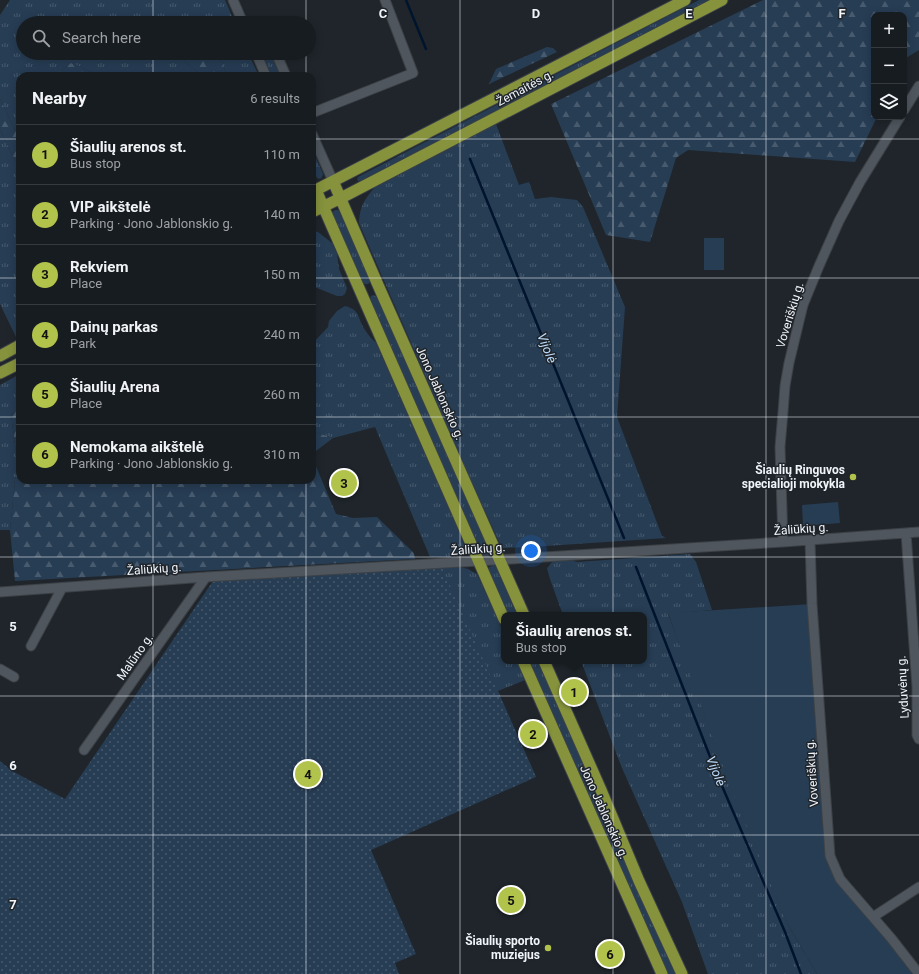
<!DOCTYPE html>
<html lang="en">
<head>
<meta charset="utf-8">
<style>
	:root { --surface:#171c20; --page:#24292d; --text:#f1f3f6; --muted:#9ea1a5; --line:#363a3e; --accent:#b2c34c }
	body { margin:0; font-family:Roboto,sans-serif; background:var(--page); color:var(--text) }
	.controls { position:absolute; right:12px; top:12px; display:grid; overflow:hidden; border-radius:8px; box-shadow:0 2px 10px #0003 }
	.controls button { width:36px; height:36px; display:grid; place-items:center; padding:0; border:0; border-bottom:1px solid var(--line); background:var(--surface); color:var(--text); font:20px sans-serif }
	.you { position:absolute; left:531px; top:551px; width:14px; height:14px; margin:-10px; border:3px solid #fff; border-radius:50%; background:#1a73e8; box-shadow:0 0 0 6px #1a73e833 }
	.badge { display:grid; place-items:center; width:26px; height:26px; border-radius:50%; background:var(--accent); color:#111; font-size:13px; font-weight:700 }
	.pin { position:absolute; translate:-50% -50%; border:2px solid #fff; box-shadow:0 1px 4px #0006 }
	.popup { position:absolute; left:501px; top:612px; width:146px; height:52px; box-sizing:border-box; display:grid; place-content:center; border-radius:8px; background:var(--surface); filter:drop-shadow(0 1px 3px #0005); font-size:13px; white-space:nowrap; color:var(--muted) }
	.popup b { font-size:15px; color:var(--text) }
	.popup::after { content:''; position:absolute; left:50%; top:100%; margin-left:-8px; border:8px solid transparent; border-top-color:var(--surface) }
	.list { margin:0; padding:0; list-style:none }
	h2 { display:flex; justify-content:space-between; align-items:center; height:52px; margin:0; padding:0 16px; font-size:17px }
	h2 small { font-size:13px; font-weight:400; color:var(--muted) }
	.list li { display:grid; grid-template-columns:26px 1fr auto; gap:12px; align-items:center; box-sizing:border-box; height:60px; padding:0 16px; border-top:1px solid var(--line) }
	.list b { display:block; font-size:15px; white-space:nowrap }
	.list p { margin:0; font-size:13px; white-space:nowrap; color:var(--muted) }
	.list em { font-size:13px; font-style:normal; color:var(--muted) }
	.icon { flex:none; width:22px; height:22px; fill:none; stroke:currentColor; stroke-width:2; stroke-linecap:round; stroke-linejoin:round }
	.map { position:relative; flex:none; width:919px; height:974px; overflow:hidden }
	.search { position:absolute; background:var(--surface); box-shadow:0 2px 10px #0003; left:16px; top:16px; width:300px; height:44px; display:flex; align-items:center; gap:10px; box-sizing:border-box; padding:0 14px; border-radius:22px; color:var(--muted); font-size:15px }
	.panel { position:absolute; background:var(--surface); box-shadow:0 2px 10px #0003; left:16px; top:72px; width:300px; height:412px; border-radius:12px }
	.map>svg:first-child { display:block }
</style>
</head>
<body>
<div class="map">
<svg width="919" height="974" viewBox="0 0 919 974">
	<defs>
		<pattern id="grass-tufts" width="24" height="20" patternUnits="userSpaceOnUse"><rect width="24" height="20" fill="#273d54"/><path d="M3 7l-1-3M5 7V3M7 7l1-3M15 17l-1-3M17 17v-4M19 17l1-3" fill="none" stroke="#475a6e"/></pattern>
		<pattern id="forest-firs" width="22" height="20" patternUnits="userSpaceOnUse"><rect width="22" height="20" fill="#273d54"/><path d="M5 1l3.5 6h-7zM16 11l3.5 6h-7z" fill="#475a6e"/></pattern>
		<pattern id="park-dots" width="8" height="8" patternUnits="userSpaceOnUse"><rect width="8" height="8" fill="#273d54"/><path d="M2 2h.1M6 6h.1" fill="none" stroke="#475a6e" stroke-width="1.8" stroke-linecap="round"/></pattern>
	</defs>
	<rect width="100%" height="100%" fill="#1f252b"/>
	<path fill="url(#grass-tufts)" d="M 10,0 L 225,0 L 235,23 L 23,23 L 23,53 L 175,53 L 202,76 L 102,76 L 71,63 L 54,76 L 20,76 L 20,140 L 0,99 L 0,15 Z
		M 699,0 L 709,0 L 360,181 L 358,181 L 357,179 L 358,177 Z
		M 214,53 L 248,53 L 259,76 L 227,76 L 222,62 Z
		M 262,53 L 270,53 L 280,76 L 272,76 Z
		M 496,124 L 519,185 L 529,182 L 535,199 L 551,197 L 577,200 L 583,207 L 625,307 L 617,417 L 662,536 L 666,538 L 531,547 L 502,548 L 468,474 L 359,223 C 360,206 364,200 375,187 Z
		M 0,130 L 20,170 L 20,338 L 17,339 L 0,304 Z
		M 312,149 L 323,174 L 322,177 L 320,179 L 317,178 L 312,167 Z
		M 335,210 L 338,210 L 340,213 L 370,279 L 370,282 L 368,284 L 366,284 L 362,282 L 333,216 L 333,212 Z
		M 312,231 L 318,232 L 332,243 L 337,254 L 339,269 L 347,288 L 345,294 L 342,296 L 337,296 L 312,286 Z
		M 373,295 L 377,297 L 489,550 L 489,554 L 487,556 L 483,555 L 481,552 L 370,300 L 371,296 Z
		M 345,306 C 361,310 357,318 365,330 C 368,335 372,339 376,343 L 449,509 L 463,541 L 464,547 L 460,553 L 454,557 L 430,557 L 375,427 L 333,438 L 312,431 L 312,344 L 328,327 L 329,321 L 337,311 Z
		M 20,374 L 20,410 L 11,414 L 17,460 L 10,530 L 0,530 L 0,385 Z
		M 690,554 L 696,562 L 712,610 L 668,614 L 788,925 L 817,974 L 708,974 L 682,902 L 622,768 L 581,661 L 644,661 L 644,615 L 563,615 L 550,579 L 547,568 C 549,567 550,564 551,563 C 558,558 570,560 577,562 Z
		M 494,565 L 496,567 L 517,615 L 508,615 L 489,571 L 489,567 Z
		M 460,567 L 468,569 L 477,574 L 504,633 L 504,661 L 517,661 L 525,680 L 498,691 L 536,777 L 213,581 Z
		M 529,661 L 538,661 L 676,974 L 667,974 Z"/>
	<path fill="url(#forest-firs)" d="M 763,0 L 919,0 L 919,50 L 906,58 L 904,62 L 904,15 L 874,15 L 874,117 L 877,117 L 855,162 L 688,150 L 676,158 L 650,242 L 606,235 L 551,104 Z
		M 547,47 L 553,48 L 557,52 L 489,84 L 496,69 Z
		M 175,53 L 214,53 L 222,62 L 227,76 L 202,76 Z
		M 71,63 L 102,76 L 54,76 Z
		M 0,99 L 20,140 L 20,170 L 0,130 Z
		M 20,410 L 20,480 L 312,480 L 312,457 L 336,514 L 353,518 L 377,517 L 414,553 L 415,559 L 15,581 L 10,530 L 17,460 L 11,414 Z
		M 312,431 L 333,438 L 312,454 Z"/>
	<path fill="url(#park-dots)" d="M 442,568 L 536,777 L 371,850 L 416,954 L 395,963 L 399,974 L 0,974 L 0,761 L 12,771 L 65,799 L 213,581 Z"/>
	<path fill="#273d54" d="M 704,238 L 724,238 L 724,270 L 704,270 Z
		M 838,502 L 840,523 L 803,526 L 802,505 Z
		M 812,604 L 830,856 L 840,879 L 919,974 L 817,974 L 788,925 L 732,791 L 668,613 Z"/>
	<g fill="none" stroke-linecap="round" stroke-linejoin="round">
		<path stroke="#00142e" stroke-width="2.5" d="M 406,0 L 426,49
			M 470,159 L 624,538
			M 636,567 L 716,772 L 785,932 L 801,974"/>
		<defs>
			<path id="minor" d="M 233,0 L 243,23
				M 256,53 L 266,76
				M 276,53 L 286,76
				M 904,110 L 919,86
				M 312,113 L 413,73 L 385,0
				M 312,134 L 333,181
				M 906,533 L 917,687 L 917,735 L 919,739
				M 810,540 L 812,604 L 830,856 L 840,879 L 891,938 L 919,974
				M 783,542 L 780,447 L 783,412 L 785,386 L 789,363 L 803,305 L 819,266 L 839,221 L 860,182 L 900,117
				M 0,592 L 206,577 L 479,561 L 783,542 L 919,532
				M 31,646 L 62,588
				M 0,669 L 14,677
				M 84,750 L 206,577
				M 873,917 L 919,887"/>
			<path id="primary" d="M 333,181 L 378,285 L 524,615
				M 316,190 L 504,619
				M 312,192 L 685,0
				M 312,212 L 341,198 L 722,0
				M 0,356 L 20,345
				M 0,373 L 20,363
				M 523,661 L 662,974
				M 544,661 L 601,790 L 639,881 L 682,974"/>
		</defs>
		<use href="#minor" stroke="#3c4146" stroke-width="11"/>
		<use href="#primary" stroke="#3c4146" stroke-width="13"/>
		<use href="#minor" stroke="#4f565d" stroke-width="9"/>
		<use href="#primary" stroke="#86933c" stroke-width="11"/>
	</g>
	<path fill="none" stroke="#f1f5fa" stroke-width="1" stroke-opacity="0.55" d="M 153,0 L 153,23M 306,0 L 306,23M 460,0 L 460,974M 613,0 L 613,974M 766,0 L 766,974M 153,53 L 153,76M 306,53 L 306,76M 0,139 L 20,139M 312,139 L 919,139M 0,278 L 20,278M 312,278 L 919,278M 0,417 L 20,417M 312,417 L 919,417M 153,480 L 153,974M 306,480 L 306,974M 0,557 L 919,557M 0,696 L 919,696M 0,835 L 919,835"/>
	<g fill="#b2c34c" stroke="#1f252b" stroke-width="1.5">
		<circle cx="853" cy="477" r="4"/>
		<circle cx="548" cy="948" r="4"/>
	</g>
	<g text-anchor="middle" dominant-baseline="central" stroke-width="3" stroke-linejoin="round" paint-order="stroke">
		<g font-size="12" fill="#f1f5fa" stroke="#1f252b">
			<text transform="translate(525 88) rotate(-28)">Žemaitės g.</text>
			<text transform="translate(790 315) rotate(-73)">Voveriškių g.</text>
			<text transform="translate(440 393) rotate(66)">Jono Jablonskio g.</text>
			<text transform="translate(801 529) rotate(-4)">Žaliūkių g.</text>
			<text transform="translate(478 549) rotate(-4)">Žaliūkių g.</text>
			<text transform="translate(154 569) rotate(-4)">Žaliūkių g.</text>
			<text transform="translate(135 657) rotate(-55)">Malūno g.</text>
			<text transform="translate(903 687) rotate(-93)">Lyduvėnų g.</text>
			<text transform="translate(812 773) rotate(-94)">Voveriškių g.</text>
			<text transform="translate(604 812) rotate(66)">Jono Jablonskio g.</text>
		</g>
		<g font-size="12" font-weight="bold" fill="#f1f5fa" stroke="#1f252b" text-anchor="end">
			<text x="845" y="470">Šiaulių Ringuvos<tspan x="845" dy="14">specialioji mokykla</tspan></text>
			<text x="540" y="941">Šiaulių sporto<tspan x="540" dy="14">muziejus</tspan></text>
		</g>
		<g font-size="13" font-style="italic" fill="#bfdefe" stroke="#1f252b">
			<text transform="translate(547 348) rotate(68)">Vijolė</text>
			<text transform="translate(716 771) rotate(68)">Vijolė</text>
		</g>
	</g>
	<g font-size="13" text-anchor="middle" font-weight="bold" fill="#f1f5fa" stroke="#1f252b" stroke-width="3" stroke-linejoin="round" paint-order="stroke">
		<text x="383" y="18">C</text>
		<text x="536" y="18">D</text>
		<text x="689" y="18">E</text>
		<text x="842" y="18">F</text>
		<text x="13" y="631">5</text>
		<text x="13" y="770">6</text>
		<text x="13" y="909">7</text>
	</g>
</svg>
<div class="controls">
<button>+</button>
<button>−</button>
<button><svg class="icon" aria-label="layers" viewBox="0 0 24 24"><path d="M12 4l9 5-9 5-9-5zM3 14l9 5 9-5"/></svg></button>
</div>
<div class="you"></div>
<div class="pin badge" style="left:574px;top:692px">1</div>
<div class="popup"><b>Šiaulių arenos st.</b>Bus stop</div>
<div class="pin badge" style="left:533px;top:734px">2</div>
<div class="pin badge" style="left:344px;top:483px">3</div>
<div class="pin badge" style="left:308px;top:774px">4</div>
<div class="pin badge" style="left:511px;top:900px">5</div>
<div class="pin badge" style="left:610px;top:954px">6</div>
<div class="search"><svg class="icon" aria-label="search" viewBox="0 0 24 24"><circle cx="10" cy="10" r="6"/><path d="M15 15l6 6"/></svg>Search here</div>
<section class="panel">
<h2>Nearby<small>6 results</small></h2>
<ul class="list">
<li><span class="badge">1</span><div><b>Šiaulių arenos st.</b><p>Bus stop</p></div><em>110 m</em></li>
<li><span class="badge">2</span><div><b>VIP aikštelė</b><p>Parking · Jono Jablonskio g.</p></div><em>140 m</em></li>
<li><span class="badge">3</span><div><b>Rekviem</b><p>Place</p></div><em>150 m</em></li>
<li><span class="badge">4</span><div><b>Dainų parkas</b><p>Park</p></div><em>240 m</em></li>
<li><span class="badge">5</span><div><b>Šiaulių Arena</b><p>Place</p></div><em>260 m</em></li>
<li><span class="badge">6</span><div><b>Nemokama aikštelė</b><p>Parking · Jono Jablonskio g.</p></div><em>310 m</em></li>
</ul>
</section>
</div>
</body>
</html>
